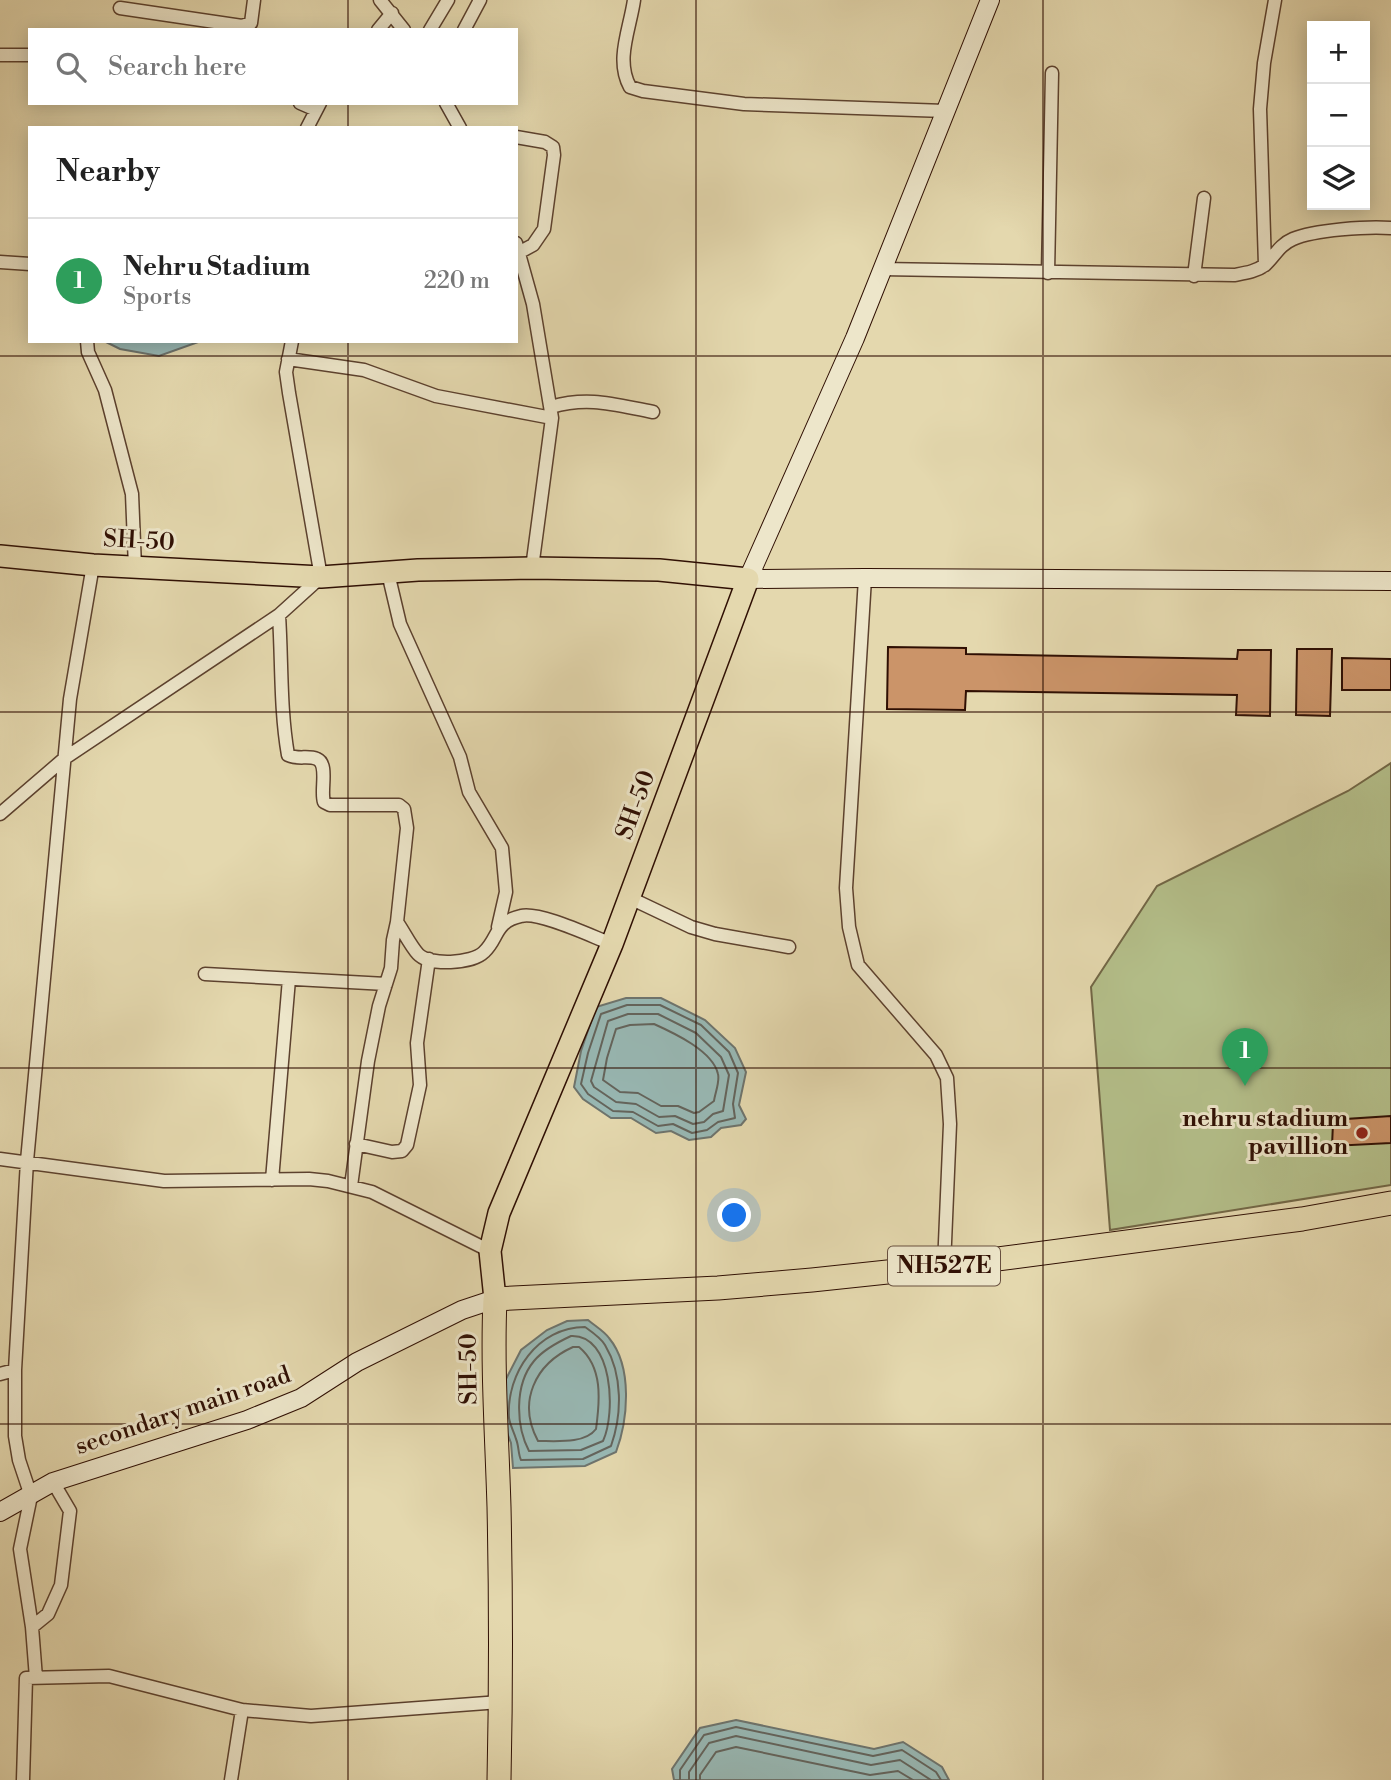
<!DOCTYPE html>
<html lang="en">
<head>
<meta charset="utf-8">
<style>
	:root { --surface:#fff; --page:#f2f2f2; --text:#222; --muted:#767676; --line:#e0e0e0; --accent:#b45309 }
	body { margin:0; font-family:"Libre Bodoni",serif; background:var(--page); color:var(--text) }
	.controls { position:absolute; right:21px; top:21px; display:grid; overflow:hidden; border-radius:0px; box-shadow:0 4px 18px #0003 }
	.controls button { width:63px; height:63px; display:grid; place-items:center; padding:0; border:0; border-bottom:2px solid var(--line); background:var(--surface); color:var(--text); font:35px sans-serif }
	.you { position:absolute; left:735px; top:1216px; width:24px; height:24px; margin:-18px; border:5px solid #fff; border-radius:50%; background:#1a73e8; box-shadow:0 0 0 10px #1a73e833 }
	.badge { display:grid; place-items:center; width:46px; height:46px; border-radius:50%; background:var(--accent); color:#fff; font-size:23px; font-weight:700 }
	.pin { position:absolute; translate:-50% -58px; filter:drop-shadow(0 2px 4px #0008) }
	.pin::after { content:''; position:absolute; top:37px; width:24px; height:21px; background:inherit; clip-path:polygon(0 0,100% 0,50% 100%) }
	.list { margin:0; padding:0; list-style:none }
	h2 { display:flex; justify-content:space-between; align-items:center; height:91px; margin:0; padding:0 28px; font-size:30px }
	h2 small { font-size:23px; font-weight:400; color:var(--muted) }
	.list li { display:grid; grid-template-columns:46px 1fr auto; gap:21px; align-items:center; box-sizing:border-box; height:126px; padding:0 28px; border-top:2px solid var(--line) }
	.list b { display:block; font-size:26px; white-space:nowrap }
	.list p { margin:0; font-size:23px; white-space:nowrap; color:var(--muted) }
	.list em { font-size:23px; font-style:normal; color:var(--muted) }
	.icon { flex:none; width:38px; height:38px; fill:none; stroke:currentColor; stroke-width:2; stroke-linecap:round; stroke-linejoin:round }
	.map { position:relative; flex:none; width:1391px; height:1780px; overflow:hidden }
	.search { position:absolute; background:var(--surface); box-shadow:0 4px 18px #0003; left:28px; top:28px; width:490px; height:77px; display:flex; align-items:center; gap:18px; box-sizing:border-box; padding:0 24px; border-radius:0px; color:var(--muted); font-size:26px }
	.panel { position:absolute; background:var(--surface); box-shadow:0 4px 18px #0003; left:28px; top:126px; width:490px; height:217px; border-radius:0px }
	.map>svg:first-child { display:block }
</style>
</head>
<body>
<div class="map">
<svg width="1391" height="1780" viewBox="0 0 1391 1780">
	<rect width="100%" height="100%" fill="#e4d8ae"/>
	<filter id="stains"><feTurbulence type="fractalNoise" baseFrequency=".00286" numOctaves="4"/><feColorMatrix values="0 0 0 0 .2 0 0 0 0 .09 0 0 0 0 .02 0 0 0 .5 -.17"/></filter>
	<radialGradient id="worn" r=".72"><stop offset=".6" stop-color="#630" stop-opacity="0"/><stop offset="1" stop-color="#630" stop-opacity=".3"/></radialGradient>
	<path fill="#b4bf8a" stroke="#726746" stroke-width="2" d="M 1391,763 L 1391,1185 L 1110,1230 L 1091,987 L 1157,886 L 1348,791 Z"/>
	<path fill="#98b8b4" stroke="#6e746d" stroke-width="2" d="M 104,341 L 201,341 L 159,356 L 120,349 Z
		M 626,998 L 661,998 L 705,1020 L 735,1048 L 746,1072 L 739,1105 L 746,1119 L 741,1125 L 721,1128 L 711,1137 L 689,1140 L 671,1131 L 656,1133 L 631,1118 L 611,1118 L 583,1099 L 574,1087 L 581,1051 L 596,1007 Z
		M 588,1320 C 595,1326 604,1331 609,1338 C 633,1367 628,1420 616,1452 L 585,1466 L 513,1468 L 511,1443 L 502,1420 L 506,1379 L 521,1350 L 547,1330 L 567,1321 Z
		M 736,1720 L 874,1749 L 903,1742 L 942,1767 L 949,1780 L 674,1780 L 672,1769 L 700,1728 Z"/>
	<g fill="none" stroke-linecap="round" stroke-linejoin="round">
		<path stroke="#64645c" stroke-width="2" d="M 627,1005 L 660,1005 L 701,1025 L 729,1052 L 738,1073 L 733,1104 L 735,1118 L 718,1122 L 707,1130 L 692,1133 L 673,1124 L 658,1126 L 633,1112 L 613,1111 L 588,1094 L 581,1084 L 588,1053 L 601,1014 Z
			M 628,1014 L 658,1014 L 696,1033 L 721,1057 L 729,1075 L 723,1111 L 713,1114 L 704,1122 L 693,1124 L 675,1116 L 659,1117 L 636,1104 L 616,1102 L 594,1087 L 591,1081 L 608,1021 Z
			M 654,1024 C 674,1033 713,1051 718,1074 C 720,1082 715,1093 714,1101 L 699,1112 L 694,1113 L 678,1106 L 661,1106 L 638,1093 L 620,1092 L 603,1080 L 607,1058 L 616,1029 L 630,1025 Z
			M 585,1327 C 592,1332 601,1338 605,1345 C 623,1375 622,1415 611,1446 L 583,1459 L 521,1460 C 518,1454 519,1446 516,1439 C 514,1432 510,1425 509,1418 C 506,1373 538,1327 585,1327 Z
			M 571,1336 C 613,1334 616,1413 603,1441 L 581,1450 L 529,1451 C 516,1426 514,1385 534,1361 C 543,1350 558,1342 571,1336 Z
			M 573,1347 L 579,1347 C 603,1367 600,1400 596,1429 C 585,1444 556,1441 538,1441 C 517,1402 535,1364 573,1347 Z
			M 680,1780 L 680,1770 L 704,1735 L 736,1727 L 873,1756 L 902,1750 L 936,1772 L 941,1780
			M 689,1780 L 689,1772 L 709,1743 L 736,1736 L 871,1765 L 900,1760 L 931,1780
			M 700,1780 L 700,1775 L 716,1752 L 736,1747 L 870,1775 L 898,1771 L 913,1780"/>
	</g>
	<path fill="#cb9469" stroke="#2f0f03" stroke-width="2" d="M 888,647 L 966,648 L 966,654 L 1237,659 L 1238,650 L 1271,650 L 1270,716 L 1236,715 L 1237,695 L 966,691 L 965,710 L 887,709 Z
		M 1297,649 L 1332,649 L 1330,716 L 1296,715 Z
		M 1342,658 L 1391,659 L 1391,690 L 1342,690 Z
		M 1391,1116 L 1391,1143 L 1332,1146 L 1333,1123 L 1331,1120 Z"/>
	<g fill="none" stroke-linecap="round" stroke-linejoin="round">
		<defs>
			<path id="street" d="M 380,0 L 404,30
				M 634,0 C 630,29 615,60 630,87 L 643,91 L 744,104 L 945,111
				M 120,8 L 242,26 L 251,23 L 254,0
				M 378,30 L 392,13
				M 430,30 L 448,0
				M 464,30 L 480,0
				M 0,55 L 30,55
				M 300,103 L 316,110
				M 446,103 L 460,128
				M 307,128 L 320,103
				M 516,137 L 545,142 L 553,147 L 554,155 L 544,229 L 533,245 L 520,252
				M 516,243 L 533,304 L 552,418 L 532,568
				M 0,262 L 30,264
				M 1265,265 L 1260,109 L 1264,63 L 1275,0
				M 881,269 L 1234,275 C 1245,273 1255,272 1265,265 C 1275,256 1279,245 1293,239 C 1314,230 1368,226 1391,228
				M 1048,273 L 1052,73
				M 1194,276 L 1204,198
				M 87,341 L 88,352 L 105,390 L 132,494 L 135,567
				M 288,359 L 364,370 L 436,396 L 552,418
				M 551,407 C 589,396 615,405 653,412
				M 388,573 L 400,624 L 460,757 L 469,792 L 502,848 L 506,892 L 498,927
				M 865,578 L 846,888 L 849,927 L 858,965 L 936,1055 L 947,1078 L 950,1124 L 944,1266
				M 279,615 C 282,662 280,709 288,755 C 298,760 308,755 317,759 C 329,764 320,791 324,802 L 330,805 L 399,805 L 404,809 L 407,828 L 397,922
				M 0,814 L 65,758 L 279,615 L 321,577 L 289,393 L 286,372 L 292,341
				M 630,898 L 691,927 L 715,934 L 789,947
				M 205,974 L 386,984
				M 356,1144 L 392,1152 L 402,1151 L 407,1145 L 420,1085 L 417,1043 L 429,959
				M 0,1159 L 164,1181 L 309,1179 L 328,1181 L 372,1192 L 490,1251
				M 272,1180 L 289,979
				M 351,1186 L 368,1061 L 379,1006 L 391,968 L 393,940 L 397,922 C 404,932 410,945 418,954 C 429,966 472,964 484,952 C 499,938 494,922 521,916 C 539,911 593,937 612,944
				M 0,1374 L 15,1370
				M 32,1627 L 48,1614 L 61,1585 L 70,1511 L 53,1482
				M 36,1678 L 32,1627 L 20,1549 L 31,1496 L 19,1460 L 15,1436 L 15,1370 L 27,1161 L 70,699 L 93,565
				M 23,1780 L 26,1678 L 109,1676 L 242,1710 L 311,1716 L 500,1702
				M 231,1780 L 242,1710"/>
			<path id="secondary" d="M 990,0 L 855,338 L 748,579 L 865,578 L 1391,581
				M 0,1512 L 53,1482 L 247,1420 L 301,1398 L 357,1362 L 462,1310 L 495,1299"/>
			<path id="primary" d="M 0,556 L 93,565 L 321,577 L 418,570 L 532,568 L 659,570 L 748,579 L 612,944 L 499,1213 L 490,1251 L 495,1299"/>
			<path id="highway" d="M 499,1780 C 501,1689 501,1598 499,1507 C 497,1438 492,1368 495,1299 L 718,1288 L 812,1280 L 944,1266 L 1302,1219 L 1391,1203"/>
		</defs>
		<use href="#street" stroke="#5c412e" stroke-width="15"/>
		<use href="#secondary" stroke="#2f0f03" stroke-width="20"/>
		<use href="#primary" stroke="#2f0f03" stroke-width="24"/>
		<use href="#highway" stroke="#2f0f03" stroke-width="25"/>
		<use href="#street" stroke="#ede6ca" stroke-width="12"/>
		<use href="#secondary" stroke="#ede6ca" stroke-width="18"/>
		<use href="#primary" stroke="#e4d8ae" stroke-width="21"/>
		<use href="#highway" stroke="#e4d8ae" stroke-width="23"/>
	</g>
	<path fill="none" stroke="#2f0f03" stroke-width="2" stroke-opacity="0.55" d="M 348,0 L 348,30M 696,0 L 696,1780M 1043,0 L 1043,1780M 348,103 L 348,128M 348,341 L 348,1780M 0,356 L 1391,356M 0,712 L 1391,712M 0,1068 L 1391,1068M 0,1424 L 1391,1424"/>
	<circle fill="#8f2418" stroke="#ede6ca" stroke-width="2.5" cx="1362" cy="1133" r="7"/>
	<g text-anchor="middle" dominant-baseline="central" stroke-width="6" stroke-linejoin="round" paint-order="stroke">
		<rect fill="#ede6ca" stroke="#68503f" stroke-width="2" x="888" y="1246.5" width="112" height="39" rx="5"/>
		<g font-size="23" font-weight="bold" fill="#2f0f03">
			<text x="944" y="1266">NH527E</text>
		</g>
		<g font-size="24" fill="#2f0f03" stroke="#ede6ca">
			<text transform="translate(139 541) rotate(3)">SH-50</text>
			<text transform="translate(636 805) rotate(-70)">SH-50</text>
			<text transform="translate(469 1369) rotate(-91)">SH-50</text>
			<text transform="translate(183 1411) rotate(-19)">secondary main road</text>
		</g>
		<g font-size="24" font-weight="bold" fill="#2f0f03" stroke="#ede6ca" text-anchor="end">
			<text x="1348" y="1119">nehru stadium<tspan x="1348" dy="28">pavillion</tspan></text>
		</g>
	</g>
	<rect width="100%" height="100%" filter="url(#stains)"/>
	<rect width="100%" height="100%" fill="url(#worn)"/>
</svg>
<div class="controls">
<button>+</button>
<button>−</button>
<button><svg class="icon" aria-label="layers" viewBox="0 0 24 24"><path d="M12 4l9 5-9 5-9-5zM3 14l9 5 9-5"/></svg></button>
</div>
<div class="you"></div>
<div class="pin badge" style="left:1245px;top:1086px;background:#2e9e5b">1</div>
<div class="search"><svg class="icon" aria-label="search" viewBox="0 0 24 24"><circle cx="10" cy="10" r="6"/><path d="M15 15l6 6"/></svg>Search here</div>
<section class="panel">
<h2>Nearby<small></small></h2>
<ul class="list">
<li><span class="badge" style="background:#2e9e5b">1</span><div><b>Nehru Stadium</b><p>Sports</p></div><em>220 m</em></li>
</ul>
</section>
</div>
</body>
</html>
